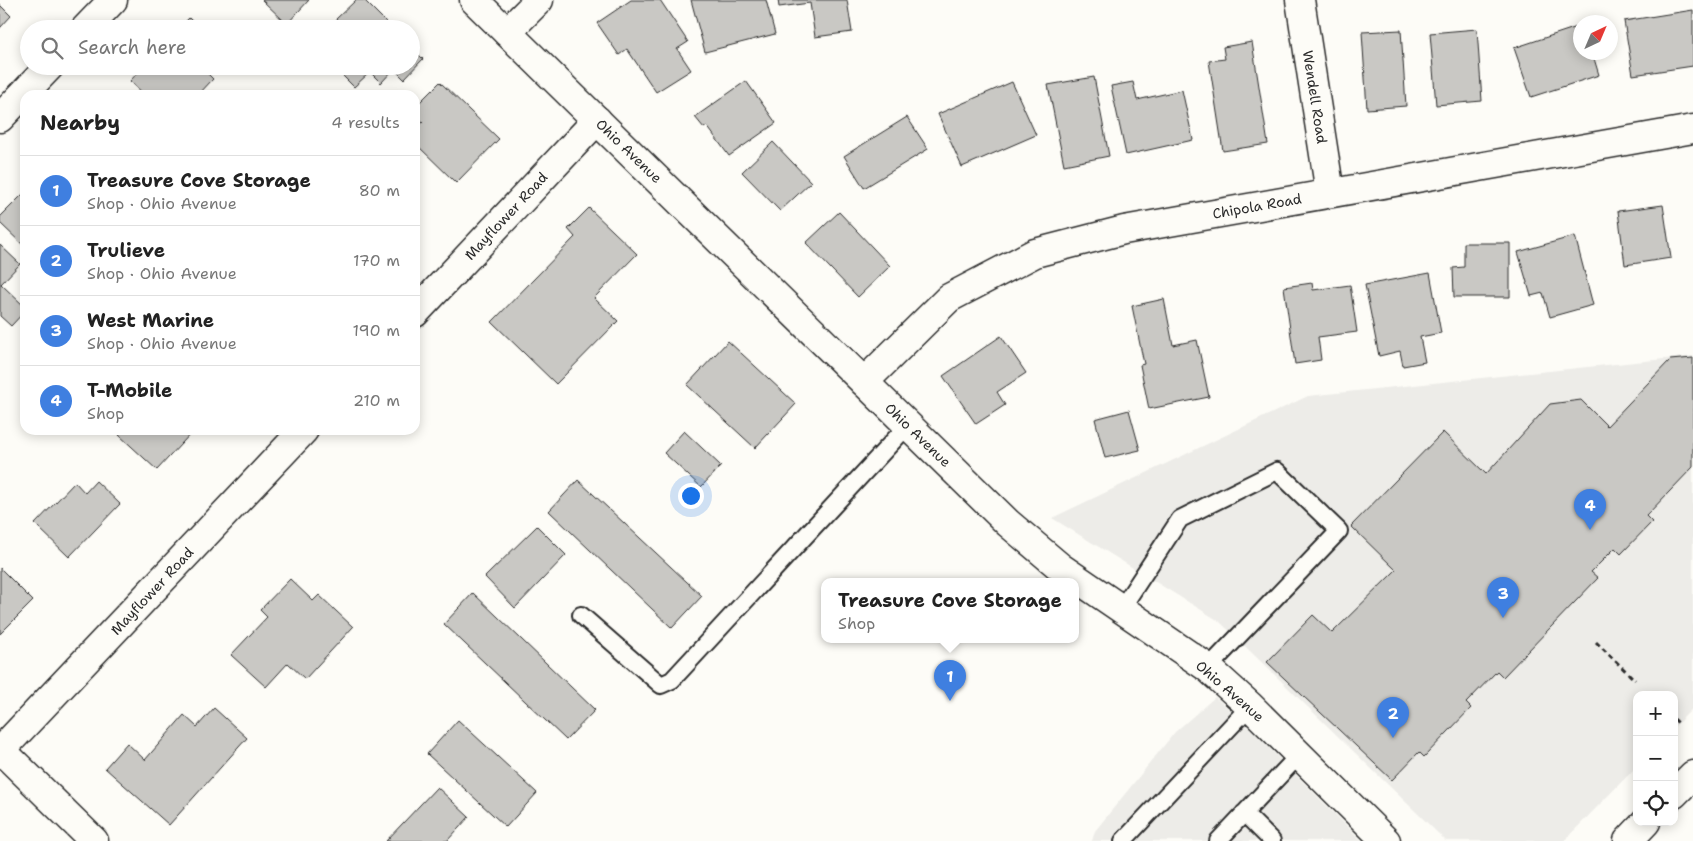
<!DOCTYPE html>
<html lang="en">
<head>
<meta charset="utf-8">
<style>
	:root { --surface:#fff; --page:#f2f2f2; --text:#222; --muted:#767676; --line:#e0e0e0; --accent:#1f6fb2 }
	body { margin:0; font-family:"Shantell Sans",sans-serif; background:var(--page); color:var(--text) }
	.controls { position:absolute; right:15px; bottom:15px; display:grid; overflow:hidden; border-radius:10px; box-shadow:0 2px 12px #0003 }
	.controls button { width:45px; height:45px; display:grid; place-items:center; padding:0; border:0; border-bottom:1px solid var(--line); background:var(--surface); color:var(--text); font:25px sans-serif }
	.compass { position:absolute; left:1573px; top:15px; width:45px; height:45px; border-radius:50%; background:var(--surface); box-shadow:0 2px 12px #0003; rotate:44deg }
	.you { position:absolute; left:690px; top:495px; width:18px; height:18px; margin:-12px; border:4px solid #fff; border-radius:50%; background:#1a73e8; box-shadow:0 0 0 8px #1a73e833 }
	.badge { display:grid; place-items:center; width:32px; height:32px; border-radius:50%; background:var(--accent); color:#fff; font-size:16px; font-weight:700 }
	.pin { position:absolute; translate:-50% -41px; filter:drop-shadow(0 1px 2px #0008) }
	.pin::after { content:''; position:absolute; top:26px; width:18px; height:15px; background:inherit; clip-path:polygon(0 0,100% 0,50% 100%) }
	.popup { position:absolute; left:821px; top:578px; width:258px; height:65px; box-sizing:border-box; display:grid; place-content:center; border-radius:10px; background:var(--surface); filter:drop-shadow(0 1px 4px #0005); font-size:16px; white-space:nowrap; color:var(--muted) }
	.popup b { font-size:19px; color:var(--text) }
	.popup::after { content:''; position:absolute; left:50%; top:100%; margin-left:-10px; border:10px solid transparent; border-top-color:var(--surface) }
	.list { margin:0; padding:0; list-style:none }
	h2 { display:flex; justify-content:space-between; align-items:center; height:65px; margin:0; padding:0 20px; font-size:21px }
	h2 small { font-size:16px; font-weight:400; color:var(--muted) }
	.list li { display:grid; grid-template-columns:32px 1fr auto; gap:15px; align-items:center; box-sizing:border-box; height:70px; padding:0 20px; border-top:1px solid var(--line) }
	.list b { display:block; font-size:19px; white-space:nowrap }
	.list p { margin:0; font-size:16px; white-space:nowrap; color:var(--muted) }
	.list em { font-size:16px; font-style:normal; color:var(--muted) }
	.icon { flex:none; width:28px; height:28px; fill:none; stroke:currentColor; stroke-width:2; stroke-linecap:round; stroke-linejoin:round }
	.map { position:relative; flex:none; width:1693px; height:841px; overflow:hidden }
	.search { position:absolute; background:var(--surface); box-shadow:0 2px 12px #0003; left:20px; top:20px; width:400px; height:55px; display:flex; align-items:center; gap:12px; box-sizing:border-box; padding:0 18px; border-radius:28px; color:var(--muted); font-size:19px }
	.panel { position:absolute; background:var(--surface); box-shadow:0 2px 12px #0003; left:20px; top:90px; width:400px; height:345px; border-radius:15px }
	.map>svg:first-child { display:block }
</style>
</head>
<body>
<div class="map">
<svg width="1693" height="841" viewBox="0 0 1693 841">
	<rect width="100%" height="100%" fill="#fdfcf7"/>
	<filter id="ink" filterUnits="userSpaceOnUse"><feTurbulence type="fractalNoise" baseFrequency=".02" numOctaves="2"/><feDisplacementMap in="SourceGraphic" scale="10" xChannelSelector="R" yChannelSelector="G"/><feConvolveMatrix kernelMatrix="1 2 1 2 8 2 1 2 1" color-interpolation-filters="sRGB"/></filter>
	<g filter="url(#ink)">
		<path fill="#edece8" d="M 1693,356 L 1693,708 L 1674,727 L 1674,695 L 1637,695 L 1637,766 L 1564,841 L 1446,841 L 1219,621 L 1052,518 L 1308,396 Z
			M 1215,697 L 1239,718 L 1362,841 L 1092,841 L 1095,831 L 1175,732 Z"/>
		<path fill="#c9c8c4" stroke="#2b2b2b" d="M 262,0 L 309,0 L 287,24 Z
			M 356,0 L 364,0 L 393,29 L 346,29 L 336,19 Z
			M 631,0 L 660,0 L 688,42 L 677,49 L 691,70 L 656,92 L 627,49 L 619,55 L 597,23 Z
			M 691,0 L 766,0 L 775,34 L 705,52 Z
			M 778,0 L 847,0 L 852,32 L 815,37 L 810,3 L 779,7 Z
			M 0,5 L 11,16 L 0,28 Z
			M 1693,10 L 1693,66 L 1633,75 L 1624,21 Z
			M 189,18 L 200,29 L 178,29 Z
			M 1580,26 L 1580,52 L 1592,52 L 1599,75 L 1531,97 L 1514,48 Z
			M 1477,29 L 1482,101 L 1436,105 L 1430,33 Z
			M 1401,30 L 1406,106 L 1367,109 L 1362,32 Z
			M 1252,42 L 1268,144 L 1223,151 L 1209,61 L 1225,59 L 1223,47 Z
			M 411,47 L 423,59 L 404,79 L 394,69 L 381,83 L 370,72 L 354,87 L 333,66 L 411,66 Z
			M 144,66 L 206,66 L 203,69 L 213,79 L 198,95 L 145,95 L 130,81 Z
			M 1094,77 L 1109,156 L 1064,165 L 1048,85 Z
			M 746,81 L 776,123 L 729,156 L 707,126 L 704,128 L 695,117 Z
			M 440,82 L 499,139 L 456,183 L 415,143 L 415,130 L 423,122 L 415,114 L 415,107 Z
			M 1012,82 L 1036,135 L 962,167 L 938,114 Z
			M 1133,82 L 1137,100 L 1182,90 L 1193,140 L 1126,155 L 1111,86 Z
			M 907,117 L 928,149 L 864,188 L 844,156 Z
			M 773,142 L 811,182 L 780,211 L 742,172 Z
			M 25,192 L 25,247 L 0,223 L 0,217 Z
			M 1663,205 L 1671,258 L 1625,265 L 1618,211 Z
			M 589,208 L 637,254 L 594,298 L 618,321 L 556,384 L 492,322 L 575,237 L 568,229 Z
			M 839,212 L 890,266 L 858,297 L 806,243 Z
			M 1575,236 L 1593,305 L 1550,317 L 1543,293 L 1531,296 L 1518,252 Z
			M 1464,243 L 1510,243 L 1510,297 L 1454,297 L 1453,268 L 1464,267 Z
			M 0,245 L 20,264 L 1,284 L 25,307 L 25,311 L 11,326 L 0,316 Z
			M 1430,273 L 1441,333 L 1420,337 L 1425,362 L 1403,366 L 1400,351 L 1379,356 L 1365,285 Z
			M 1312,283 L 1313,290 L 1350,285 L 1357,332 L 1318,337 L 1321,360 L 1295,364 L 1284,287 Z
			M 1164,299 L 1173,345 L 1197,340 L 1209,397 L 1149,409 L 1140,365 L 1144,364 L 1132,306 Z
			M 1001,336 L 1026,373 L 997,392 L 1005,405 L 976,424 L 943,376 Z
			M 728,341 L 796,404 L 755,448 L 687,385 Z
			M 1693,358 L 1693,467 L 1646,516 L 1652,522 L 1621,554 L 1615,548 L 1591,572 L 1598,578 L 1503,677 L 1497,671 L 1466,703 L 1471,708 L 1424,757 L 1419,752 L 1392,780 L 1267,662 L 1313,615 L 1332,633 L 1396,570 L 1351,526 L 1443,432 L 1486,474 L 1550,404 L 1581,400 L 1607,426 L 1670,360 Z
			M 1129,410 L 1140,450 L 1105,458 L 1095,419 Z
			M 124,430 L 194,430 L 157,470 L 119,435 Z
			M 684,431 L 721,466 L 701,487 L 664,453 Z
			M 578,480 L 702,596 L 672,628 L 549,511 Z
			M 96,481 L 120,504 L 69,557 L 35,524 L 75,482 L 85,493 Z
			M 537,526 L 566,555 L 515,608 L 485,577 Z
			M 0,568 L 33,601 L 0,634 Z
			M 290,579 L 313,601 L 319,595 L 353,627 L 305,679 L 288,663 L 266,687 L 231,655 L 267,617 L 260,610 Z
			M 473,593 L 595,710 L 566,740 L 444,624 Z
			M 214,708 L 247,738 L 169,825 L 105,768 L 127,743 L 145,760 L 184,715 L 197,727 Z
			M 458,720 L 537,793 L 506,827 L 427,754 Z
			M 437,787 L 469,817 L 447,841 L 386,841 Z"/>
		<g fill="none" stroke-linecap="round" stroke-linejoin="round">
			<defs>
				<path id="lane" d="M 1121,609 L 1180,519 L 1277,471 L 1339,531 L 1208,668
					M 581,615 L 661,685 L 672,680 L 908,425
					M 1244,813 L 1272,841
					M 1123,841 L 1250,706
					M 1218,841 L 1299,755"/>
				<path id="street" d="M 1300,0 L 1330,193
					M 85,29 L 113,0
					M 507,32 L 539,0
					M 0,118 L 50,66
					M 415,313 L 597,120
					M 864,382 L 949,298 L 1035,253 L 1124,230 L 1693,129
					M 0,749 L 94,841
					M 0,751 L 304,430"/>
				<path id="secondary" d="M 474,0 L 1008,523 L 1060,567 L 1208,668 L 1250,706 L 1386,841"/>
				<path id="primary" d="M 1674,794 L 1693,775
					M 1628,841 L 1646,822"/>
			</defs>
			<use href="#lane" stroke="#2b2b2b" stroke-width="20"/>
			<use href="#street" stroke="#2b2b2b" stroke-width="31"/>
			<use href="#secondary" stroke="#2b2b2b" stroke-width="31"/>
			<use href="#primary" stroke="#2b2b2b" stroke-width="31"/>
			<path stroke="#2b2b2b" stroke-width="3" stroke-dasharray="5 4" stroke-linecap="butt" d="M 1596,642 L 1635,680
				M 1674,719 L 1680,725"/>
			<use href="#lane" stroke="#fdfcf7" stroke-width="16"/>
			<use href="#street" stroke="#fdfcf7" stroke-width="28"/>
			<use href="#secondary" stroke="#fdfcf7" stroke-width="28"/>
			<use href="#primary" stroke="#fdfcf7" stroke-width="28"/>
		</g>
	</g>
	<g text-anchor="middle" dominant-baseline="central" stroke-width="4" stroke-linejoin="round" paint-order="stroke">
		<g font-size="14" fill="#2b2b2b" stroke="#fdfcf7">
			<text transform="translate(1315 97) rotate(81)">Wendell Road</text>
			<text transform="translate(629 151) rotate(44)">Ohio Avenue</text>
			<text transform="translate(1257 206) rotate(-10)">Chipola Road</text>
			<text transform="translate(506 216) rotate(-47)">Mayflower Road</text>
			<text transform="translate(918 435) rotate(44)">Ohio Avenue</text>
			<text transform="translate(152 591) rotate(-47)">Mayflower Road</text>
			<text transform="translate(1230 691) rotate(41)">Ohio Avenue</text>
		</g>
	</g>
</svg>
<div class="controls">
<button>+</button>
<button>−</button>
<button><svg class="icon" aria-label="locate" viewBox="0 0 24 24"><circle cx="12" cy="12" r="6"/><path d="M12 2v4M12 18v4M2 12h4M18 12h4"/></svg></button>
</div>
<svg class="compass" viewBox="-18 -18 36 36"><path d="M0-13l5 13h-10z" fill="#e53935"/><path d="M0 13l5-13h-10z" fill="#767676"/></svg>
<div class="you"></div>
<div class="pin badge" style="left:950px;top:701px;background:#3f7fe0">1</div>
<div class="popup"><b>Treasure Cove Storage</b>Shop</div>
<div class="pin badge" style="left:1393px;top:738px;background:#3f7fe0">2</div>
<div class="pin badge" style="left:1503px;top:618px;background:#3f7fe0">3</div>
<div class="pin badge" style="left:1590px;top:530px;background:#3f7fe0">4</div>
<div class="search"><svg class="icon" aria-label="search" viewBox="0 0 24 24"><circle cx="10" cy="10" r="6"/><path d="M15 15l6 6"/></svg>Search here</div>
<section class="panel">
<h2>Nearby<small>4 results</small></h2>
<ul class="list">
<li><span class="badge" style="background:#3f7fe0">1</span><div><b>Treasure Cove Storage</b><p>Shop · Ohio Avenue</p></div><em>80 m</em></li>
<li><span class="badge" style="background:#3f7fe0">2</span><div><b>Trulieve</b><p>Shop · Ohio Avenue</p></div><em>170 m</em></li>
<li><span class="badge" style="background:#3f7fe0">3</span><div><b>West Marine</b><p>Shop · Ohio Avenue</p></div><em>190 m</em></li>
<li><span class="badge" style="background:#3f7fe0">4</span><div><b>T-Mobile</b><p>Shop</p></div><em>210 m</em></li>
</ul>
</section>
</div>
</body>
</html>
